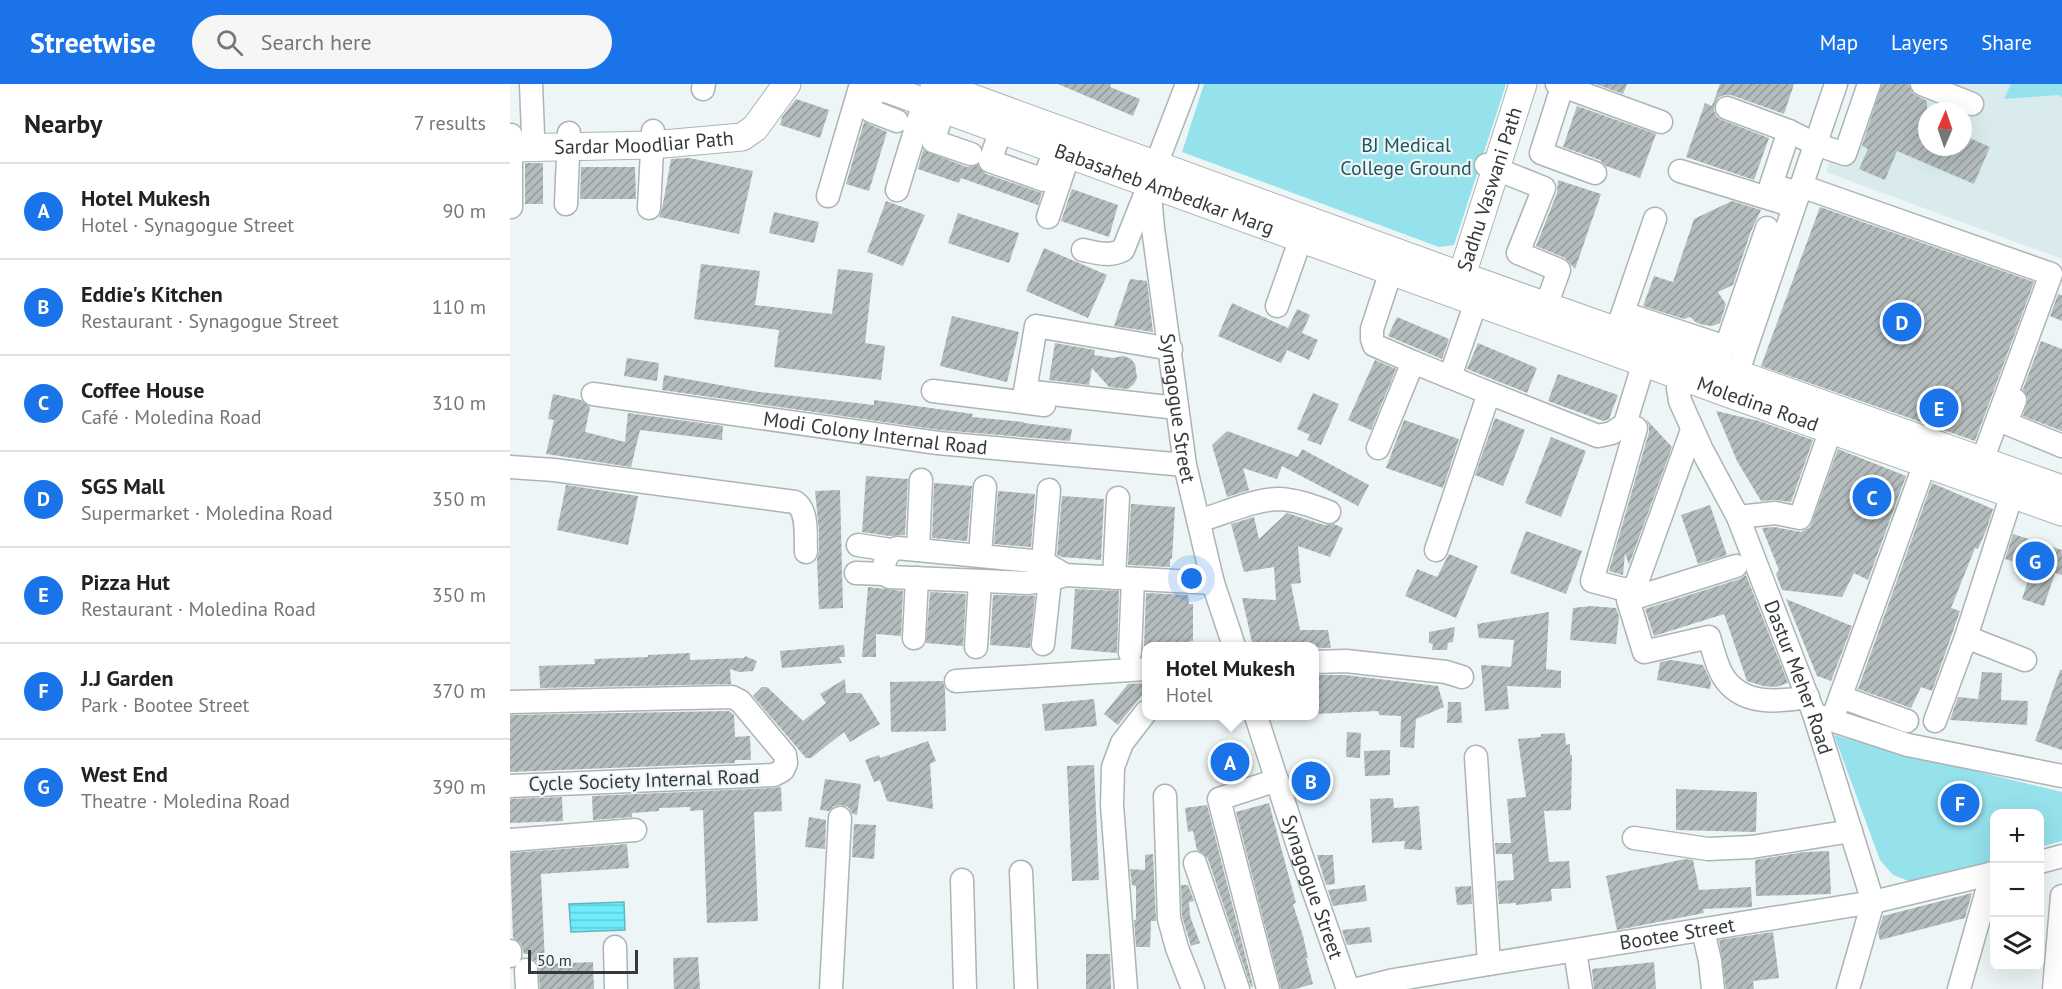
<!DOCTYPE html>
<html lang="en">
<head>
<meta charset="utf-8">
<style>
	:root { --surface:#fff; --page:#f6f6f6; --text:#222; --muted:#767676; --line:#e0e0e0; --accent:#1a73e8 }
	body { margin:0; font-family:"PT Sans",sans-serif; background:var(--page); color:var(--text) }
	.controls { position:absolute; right:18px; bottom:18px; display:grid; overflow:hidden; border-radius:12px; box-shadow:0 6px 24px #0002 }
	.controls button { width:54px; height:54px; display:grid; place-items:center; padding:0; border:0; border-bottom:2px solid var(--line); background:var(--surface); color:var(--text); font:30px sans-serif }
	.compass { position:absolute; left:1408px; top:18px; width:54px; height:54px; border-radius:50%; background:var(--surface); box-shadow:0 6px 24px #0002; rotate:2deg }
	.scale { position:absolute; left:18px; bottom:15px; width:110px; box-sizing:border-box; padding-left:6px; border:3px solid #36393a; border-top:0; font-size:16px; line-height:21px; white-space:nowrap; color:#36393a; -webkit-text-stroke:4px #edf5f6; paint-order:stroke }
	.you { position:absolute; left:682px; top:495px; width:21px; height:21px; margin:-15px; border:4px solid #fff; border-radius:50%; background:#1a73e8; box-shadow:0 0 0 9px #1a73e833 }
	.badge { display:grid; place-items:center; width:39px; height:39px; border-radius:50%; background:var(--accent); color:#fff; font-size:20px; font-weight:700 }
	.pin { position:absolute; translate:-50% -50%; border:3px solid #fff; box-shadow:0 2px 6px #0006 }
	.popup { position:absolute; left:632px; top:558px; width:177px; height:78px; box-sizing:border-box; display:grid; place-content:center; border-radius:12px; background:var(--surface); filter:drop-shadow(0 2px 4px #0005); font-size:20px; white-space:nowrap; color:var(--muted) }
	.popup b { font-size:22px; color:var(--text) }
	.popup::after { content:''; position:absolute; left:50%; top:100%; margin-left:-12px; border:12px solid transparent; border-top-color:var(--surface) }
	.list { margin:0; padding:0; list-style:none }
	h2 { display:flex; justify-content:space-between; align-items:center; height:78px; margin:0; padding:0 24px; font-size:26px }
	h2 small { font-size:20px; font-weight:400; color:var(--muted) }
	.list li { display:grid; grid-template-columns:39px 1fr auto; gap:18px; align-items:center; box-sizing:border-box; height:96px; padding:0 24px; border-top:2px solid var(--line) }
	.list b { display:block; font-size:22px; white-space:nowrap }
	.list p { margin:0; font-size:20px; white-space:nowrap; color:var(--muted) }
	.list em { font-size:20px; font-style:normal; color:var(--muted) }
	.icon { flex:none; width:33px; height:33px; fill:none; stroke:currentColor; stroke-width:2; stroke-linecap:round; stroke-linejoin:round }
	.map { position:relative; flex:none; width:1552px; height:905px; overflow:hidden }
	header { display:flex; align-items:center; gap:36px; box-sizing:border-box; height:84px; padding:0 30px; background:var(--accent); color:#fff }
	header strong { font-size:28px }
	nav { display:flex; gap:33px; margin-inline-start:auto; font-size:21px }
	.search { width:420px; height:54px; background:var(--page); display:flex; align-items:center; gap:15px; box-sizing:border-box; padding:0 21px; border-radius:33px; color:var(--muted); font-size:22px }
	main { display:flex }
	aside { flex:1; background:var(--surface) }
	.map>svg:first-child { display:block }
</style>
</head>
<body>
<header>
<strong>Streetwise</strong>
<div class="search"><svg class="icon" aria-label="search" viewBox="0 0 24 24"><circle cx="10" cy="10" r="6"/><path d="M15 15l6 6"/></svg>Search here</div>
<nav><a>Map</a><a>Layers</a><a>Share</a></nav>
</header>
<main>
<aside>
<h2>Nearby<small>7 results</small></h2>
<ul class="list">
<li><span class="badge">A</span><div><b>Hotel Mukesh</b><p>Hotel · Synagogue Street</p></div><em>90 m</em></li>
<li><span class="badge">B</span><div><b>Eddie's Kitchen</b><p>Restaurant · Synagogue Street</p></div><em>110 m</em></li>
<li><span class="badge">C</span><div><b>Coffee House</b><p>Café · Moledina Road</p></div><em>310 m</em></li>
<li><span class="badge">D</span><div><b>SGS Mall</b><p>Supermarket · Moledina Road</p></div><em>350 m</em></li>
<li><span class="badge">E</span><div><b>Pizza Hut</b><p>Restaurant · Moledina Road</p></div><em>350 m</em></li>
<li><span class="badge">F</span><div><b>J.J Garden</b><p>Park · Bootee Street</p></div><em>370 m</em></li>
<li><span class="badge">G</span><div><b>West End</b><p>Theatre · Moledina Road</p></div><em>390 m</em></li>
</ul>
</aside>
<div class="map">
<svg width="1552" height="905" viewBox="0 0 1552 905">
	<defs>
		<pattern id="water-rules" width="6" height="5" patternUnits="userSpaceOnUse" patternTransform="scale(1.5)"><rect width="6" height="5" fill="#6fecfb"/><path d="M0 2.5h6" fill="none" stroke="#61cbd8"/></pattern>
		<pattern id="building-hatch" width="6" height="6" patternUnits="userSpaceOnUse" patternTransform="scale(1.5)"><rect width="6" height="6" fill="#b4bcbd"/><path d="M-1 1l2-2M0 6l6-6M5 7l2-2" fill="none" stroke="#939a9b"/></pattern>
	</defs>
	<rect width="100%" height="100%" fill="#edf5f6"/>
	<path fill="#daebed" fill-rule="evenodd" d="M 1348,0 L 1552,0 L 1552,175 L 1316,88 ZM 1417,27 L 1453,27 L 1453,63 L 1417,63 Z"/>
	<path fill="#95e2ec" d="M 694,0 L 996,0 L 944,161 L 929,163 L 672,68 Z
		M 1501,0 L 1552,0 L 1552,13 L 1548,11 L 1494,15 Z
		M 1324,651 L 1370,664 L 1552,708 L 1552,757 L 1530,763 L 1530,730 L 1484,730 L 1484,776 L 1404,799 L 1383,791 L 1370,776 Z"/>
	<path fill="url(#water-rules)" stroke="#5eb6c1" stroke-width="1.5" d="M 114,818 L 115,846 L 61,848 L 59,820 Z"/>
	<path fill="url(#building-hatch)" d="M 548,0 L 601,0 L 600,3 L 630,15 L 623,32 Z
		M 1086,0 L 1117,0 L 1113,10 Z
		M 1210,0 L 1284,0 L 1274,30 L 1221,11 L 1214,11 L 1209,13 L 1205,19 L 1204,27 L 1207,33 L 1212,36 L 1259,54 L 1244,96 L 1176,73 L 1195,19 L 1202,22 Z
		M 1372,0 L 1399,0 L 1402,9 L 1417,17 L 1417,63 L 1453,63 L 1453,51 L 1480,63 L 1464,100 L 1387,67 L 1375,96 L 1349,85 L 1358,65 L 1352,62 Z
		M 286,15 L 319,26 L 310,54 L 270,41 L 272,33 Z
		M 1067,22 L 1146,50 L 1130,94 L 1096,82 L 1090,76 L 1053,63 Z
		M 354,38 L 377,48 L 359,107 L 336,100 Z
		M 413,66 L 457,83 L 468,81 L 476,90 L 532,109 L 528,121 L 451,94 L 449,99 L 408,85 Z
		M 179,74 L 243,87 L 229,150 L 149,133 L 152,125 L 161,75 Z
		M 15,79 L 33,79 L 33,120 L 15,120 Z
		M 71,83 L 125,83 L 126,115 L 70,115 Z
		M 1048,96 L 1091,110 L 1065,185 L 1055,174 L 1026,162 L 1047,109 Z
		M 562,105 L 608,121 L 599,153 L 551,137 Z
		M 376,117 L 415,131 L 393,182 L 357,168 Z
		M 1222,117 L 1251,126 L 1241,147 L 1223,201 L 1208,208 L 1216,220 L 1210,239 L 1202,242 L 1194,241 L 1187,239 L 1180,233 L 1174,235 L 1133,222 L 1144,192 L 1163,198 L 1184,135 Z
		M 1310,123 L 1524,198 L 1465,357 L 1251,282 Z
		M 264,128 L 309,138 L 304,159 L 259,149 Z
		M 448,129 L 509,149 L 499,179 L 438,159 Z
		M 534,164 L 597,191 L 578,234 L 516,207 Z
		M 191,180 L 250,187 L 245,221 L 322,230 L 328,185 L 363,189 L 355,259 L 375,262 L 371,296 L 264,283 L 269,246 L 184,235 Z
		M 620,195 L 637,197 L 643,248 L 604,242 Z
		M 1548,210 L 1552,211 L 1552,237 L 1540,232 Z
		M 722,219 L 778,244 L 787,225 L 800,231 L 792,249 L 808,256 L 799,276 L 777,266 L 771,279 L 708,252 Z
		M 442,232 L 509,248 L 497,298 L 430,282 Z
		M 887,233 L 939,255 L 932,275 L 878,252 Z
		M 1531,257 L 1552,265 L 1552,347 L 1513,332 L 1518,315 L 1513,305 Z
		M 545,259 L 585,266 L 584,271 L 602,274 L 614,272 L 621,275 L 625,280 L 627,294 L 624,300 L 618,305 L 599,303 L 582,284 L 579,301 L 539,296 Z
		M 968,259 L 1027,284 L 1017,309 L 957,285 Z
		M 117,274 L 149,279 L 147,297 L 114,292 Z
		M 865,276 L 886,285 L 861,346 L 838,336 Z
		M 1048,290 L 1108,311 L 1099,335 L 1093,337 L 1038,317 Z
		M 154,291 L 249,308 L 364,321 L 364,316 L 463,330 L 462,333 L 514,338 L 514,339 L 562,345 L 560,357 L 430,346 L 152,306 Z
		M 803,309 L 829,320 L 811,361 L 797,356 L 800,351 L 787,345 Z
		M 43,310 L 71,316 L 80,323 L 75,348 L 115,358 L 118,329 L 213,342 L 212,356 L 130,346 L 121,383 L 36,370 L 44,336 L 38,335 Z
		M 1206,327 L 1249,337 L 1303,356 L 1281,418 L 1264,416 L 1251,417 L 1227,377 Z
		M 985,334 L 1015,346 L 993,402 L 965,391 Z
		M 1136,335 L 1162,363 L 1119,481 L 1115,469 L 1113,491 L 1099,487 L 1139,348 L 1139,341 Z
		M 894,336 L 949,355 L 933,404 L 876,384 Z
		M 717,347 L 788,373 L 792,365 L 859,401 L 848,422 L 772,382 L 767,395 L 733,384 L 739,406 L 717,413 L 702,361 Z
		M 1041,353 L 1076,367 L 1051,433 L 1015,419 Z
		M 1328,365 L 1396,392 L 1358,496 L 1344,489 L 1332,513 L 1272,506 L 1266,490 L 1269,486 L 1252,444 L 1264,443 L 1291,448 L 1300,443 Z
		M 356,392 L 398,395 L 395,451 L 380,452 L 352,448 Z
		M 424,399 L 462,402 L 457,457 L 422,454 Z
		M 1422,399 L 1483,425 L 1477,444 L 1468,465 L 1465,464 L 1441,524 L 1450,527 L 1422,607 L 1411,603 L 1401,624 L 1348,605 Z
		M 56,401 L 128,412 L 118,461 L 47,446 Z
		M 330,406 L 333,524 L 309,525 L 307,475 L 309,468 L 309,447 L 305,407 Z
		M 488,407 L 525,410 L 521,463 L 484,460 Z
		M 552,412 L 594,415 L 591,476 L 552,473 L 547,471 Z
		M 621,420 L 665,423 L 662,475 L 660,475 L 660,483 L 618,481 Z
		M 1200,421 L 1217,471 L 1188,480 L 1171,431 Z
		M 777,429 L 814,441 L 824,440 L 833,444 L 820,473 L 788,462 L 791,499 L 781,500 L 790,546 L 818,546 L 821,564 L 743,562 L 732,514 L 766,516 L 764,483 L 734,488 L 721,440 L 744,433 L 749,455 Z
		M 1016,447 L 1072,467 L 1056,510 L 1000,489 Z
		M 1503,450 L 1552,466 L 1552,491 L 1545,489 L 1534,522 L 1512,515 L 1522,484 L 1495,475 Z
		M 939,470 L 968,482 L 946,534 L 895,512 L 907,485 L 927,493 Z
		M 1236,491 L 1278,599 L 1266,603 L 1253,602 L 1237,597 L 1214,530 L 1144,552 L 1135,525 L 1230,495 Z
		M 358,503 L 393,507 L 391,552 L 366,550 L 366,573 L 352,573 Z
		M 565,505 L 609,507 L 607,569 L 561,565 Z
		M 420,508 L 456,510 L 453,562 L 416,559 Z
		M 636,509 L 678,511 L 679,520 L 683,520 L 683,557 L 680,557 L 679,562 L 634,562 Z
		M 483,511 L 525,512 L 520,564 L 480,561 Z
		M 1276,515 L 1342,542 L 1321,597 L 1307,592 Z
		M 1081,522 L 1106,524 L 1109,532 L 1106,560 L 1060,556 L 1063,524 Z
		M 1039,528 L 1036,585 L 1051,587 L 1051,604 L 997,602 L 999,625 L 975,627 L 971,581 L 1001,583 L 1004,556 L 969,554 L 967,540 Z
		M 945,543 L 943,558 L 938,559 L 937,566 L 922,566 L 923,560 L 919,559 L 919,548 Z
		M 334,561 L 335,573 L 329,573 L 332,579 L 272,584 L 270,567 Z
		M 180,569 L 180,576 L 234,574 L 235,572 L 247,577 L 243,587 L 229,588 L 220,585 L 221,600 L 30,604 L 29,582 L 85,580 L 84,575 L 138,573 L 138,571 Z
		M 1161,576 L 1193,581 L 1201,598 L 1200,605 L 1147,596 L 1150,578 Z
		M 1550,586 L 1552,586 L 1552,666 L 1525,657 Z
		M 1472,588 L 1492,589 L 1491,616 L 1518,617 L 1517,641 L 1440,636 L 1448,613 L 1468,615 Z
		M 804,591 L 835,591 L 928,602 L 934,623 L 906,635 L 904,664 L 890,663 L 891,632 L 869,631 L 868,627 L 804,630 Z
		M 335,595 L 336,609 L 351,609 L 370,640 L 340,658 L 334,648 L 301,674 L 296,674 L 243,612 L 252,603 L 257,603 L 293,637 L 316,619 L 310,610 Z
		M 433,597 L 435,605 L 436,647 L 381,648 L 380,598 Z
		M 634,599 L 636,606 L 608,641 L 594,630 L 618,600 Z
		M 584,615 L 587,642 L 535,647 L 532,620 Z
		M 938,618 L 951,618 L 952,639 L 937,639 Z
		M 219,627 L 224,631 L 225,653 L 240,652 L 241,676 L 225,676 L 225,679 L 0,688 L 0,631 Z
		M 837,648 L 851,649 L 850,674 L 836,673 Z
		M 1055,649 L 1056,661 L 1060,660 L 1060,671 L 1062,671 L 1061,726 L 1034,727 L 1039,778 L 1059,777 L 1061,804 L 1041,805 L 1042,817 L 1006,821 L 1006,819 L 989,820 L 987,797 L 1004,796 L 1002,770 L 986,770 L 985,759 L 1001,759 L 997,715 L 1016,713 L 1008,655 L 1031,653 L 1031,650 Z
		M 418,657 L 426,677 L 420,680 L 423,725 L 377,717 L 370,696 L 364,698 L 355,676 L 369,671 L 370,674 Z
		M 880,666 L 880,691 L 855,692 L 854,667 Z
		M 584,681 L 589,796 L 562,797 L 557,682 Z
		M 315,695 L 351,700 L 347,731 L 343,730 L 338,723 L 331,721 L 324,722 L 319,727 L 310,726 Z
		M 271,703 L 272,727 L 244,728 L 248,837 L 197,839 L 193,726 L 180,727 L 180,723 L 149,724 L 149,727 L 122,729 L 122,733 L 83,736 L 82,712 L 265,704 Z
		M 1166,705 L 1247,708 L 1246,748 L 1166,746 Z
		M 52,713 L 53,737 L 0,739 L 0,715 Z
		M 883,714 L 884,724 L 909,722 L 912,766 L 894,765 L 895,757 L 862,759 L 860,715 Z
		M 759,719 L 786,819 L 783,820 L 793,852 L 798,874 L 796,874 L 803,900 L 785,905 L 771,905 L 726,728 Z
		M 697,721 L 743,902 L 741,903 L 698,775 L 693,769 L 687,766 L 683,747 L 678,748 L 675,724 Z
		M 299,733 L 316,736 L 315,765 L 295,763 Z
		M 344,740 L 366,741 L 364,775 L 342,773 Z
		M 117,760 L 119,784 L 31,790 L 35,880 L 83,878 L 84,905 L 30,905 L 28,879 L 21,874 L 21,870 L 14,870 L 11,860 L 3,854 L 0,769 Z
		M 1319,767 L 1321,810 L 1246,812 L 1245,776 L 1295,768 Z
		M 643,770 L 646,837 L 641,837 L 640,863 L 626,863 L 624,836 L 626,836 L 626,802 L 622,801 L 620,785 L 635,786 L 635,771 Z
		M 807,771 L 823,771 L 825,800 L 816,801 Z
		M 1175,775 L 1183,776 L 1189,806 L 1241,803 L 1242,823 L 1193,825 L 1194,829 L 1107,846 L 1096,792 Z
		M 671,801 L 678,801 L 684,817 L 679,818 L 680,832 L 690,859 L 681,862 L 672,833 Z
		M 855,801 L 857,817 L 823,822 L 818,806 Z
		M 961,802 L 962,820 L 947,821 L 945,803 Z
		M 1462,809 L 1455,834 L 1370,856 L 1368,849 L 1373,832 Z
		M 860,843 L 862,858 L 837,861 L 832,846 Z
		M 1263,848 L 1269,894 L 1243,897 L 1244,905 L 1216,905 L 1209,856 Z
		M 576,870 L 600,870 L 601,905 L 576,905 Z
		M 188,873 L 190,905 L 164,905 L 163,874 Z
		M 1144,878 L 1146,905 L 1084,905 L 1082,885 Z"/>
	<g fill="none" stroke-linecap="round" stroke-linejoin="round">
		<defs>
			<g id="minor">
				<path d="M 21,0 L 23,50"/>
				<path id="s1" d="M 677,0 L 639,99 L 643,144 L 675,381 L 703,499 L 724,562"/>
				<path d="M 1047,0 L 1151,38"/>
				<path d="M 1053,0 L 1031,69 L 1085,89"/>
				<path d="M 1412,0 L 1462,20"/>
				<path d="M 367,1 L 360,20 L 361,27 L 387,37"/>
				<path d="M 193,5 L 194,0"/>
				<path d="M 1217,24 L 1279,47"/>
				<path d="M 434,25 L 423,57 L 461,70"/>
				<path d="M 491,46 L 480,77 L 534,96 L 545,65"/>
				<path d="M 976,81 L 1034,104 L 1008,169 L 1049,186 L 1036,222"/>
				<path d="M 1170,87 L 1277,120"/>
				<path d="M 1291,102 L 1541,190 L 1472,377"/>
				<path d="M 387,106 L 414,18"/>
				<path d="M 1289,109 L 1261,101 L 1279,47 L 1305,60 L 1335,70 L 1359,0"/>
				<path d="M 318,112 L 351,0"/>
				<path d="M 56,120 L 59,49"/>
				<path d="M 1,123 L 1,51"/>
				<path d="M 139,124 L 143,47"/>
				<path d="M 538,133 L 559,70"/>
				<path d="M 573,166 C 587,169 600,173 613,166 L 637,106"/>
				<path d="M 881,187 L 862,245 L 862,255 L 864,261 L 903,278"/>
				<path d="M 767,222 L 791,154"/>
				<path d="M 1113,229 L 1216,263 L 1257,144"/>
				<path d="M 1108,243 L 1145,135"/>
				<path d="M 661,265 L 526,242 L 515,307 L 667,324"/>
				<path id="s2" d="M 1172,292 L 1168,304 L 1170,317 L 1192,366 L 1228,433 L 1304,630 L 1363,818 L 1338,905"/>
				<path d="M 940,293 L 966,218"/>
				<path d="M 1222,305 L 1326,0"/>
				<path d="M 423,307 L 534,321"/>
				<path d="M 979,309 L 1088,352 L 1102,349 L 1115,340 L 1134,278"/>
				<path id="s3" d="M 83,310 L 428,359 L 675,381"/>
				<path d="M 1505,316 L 1496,339 L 1552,362"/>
				<path d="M 1126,344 L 1082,497 L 1116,506 L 1126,501 L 1182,346"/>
				<path d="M 868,364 L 903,278 L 979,309 L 926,466"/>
				<path d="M 0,383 L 44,386 L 285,418 C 299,427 295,453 296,468"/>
				<path d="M 1228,433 L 1265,429 L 1290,434 L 1321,345"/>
				<path d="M 689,437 C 712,430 745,415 769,415 C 787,416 803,422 819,428"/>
				<path d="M 348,461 L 381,466"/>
				<path d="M 408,466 L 411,396"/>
				<path d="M 470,471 L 475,403"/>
				<path d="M 533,478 L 539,406"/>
				<path d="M 1226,482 L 1118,516 L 1134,568 L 1199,553 C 1203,565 1206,581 1213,592 C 1231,622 1268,618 1298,613"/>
				<path d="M 346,489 L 375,490"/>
				<path d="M 555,491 L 533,478 L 387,464 C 377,467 372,480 375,490 L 379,493 L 518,499 L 540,496 L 555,491 L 703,499"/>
				<path d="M 604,494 L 608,414"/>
				<path d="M 1456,553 L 1515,576"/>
				<path d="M 404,554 L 407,494"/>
				<path d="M 533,560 L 540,496"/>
				<path d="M 466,563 L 470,497"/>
				<path d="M 620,569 L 623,495"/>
				<path d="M 804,578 L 836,577 L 936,588 L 952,593"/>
				<path d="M 446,597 L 636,585"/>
				<path d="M 1331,613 L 1397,637"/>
				<path d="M 0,618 L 222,613 L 230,617 L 275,671 L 276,679 L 273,686 L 264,691 L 0,702"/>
				<path id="s4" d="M 746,632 L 790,768 L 838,905"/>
				<path d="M 1309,632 L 1398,661 L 1552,692"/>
				<path d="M 1322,636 L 1415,379"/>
				<path d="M 1425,637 L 1456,553 L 1502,410"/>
				<path d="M 966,673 L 979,880"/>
				<path d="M 655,712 L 659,835 L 667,864 L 683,905"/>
				<path d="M 1124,754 L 1198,765 L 1242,763 L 1341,747"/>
				<path d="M 0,756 L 125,746"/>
				<path d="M 1530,778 L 1552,772"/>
				<path d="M 685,779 L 728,905"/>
				<path d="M 511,788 L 516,905"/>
				<path d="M 452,796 L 455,905"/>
				<path d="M 1193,846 L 1200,877 L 1203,905"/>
				<path d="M 105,863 L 106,905"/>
				<path d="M 0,867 L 0,872"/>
				<path d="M 1065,867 L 1071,905"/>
				<path d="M 16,886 L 17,905"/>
				<path d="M 321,905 L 330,734"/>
				<path d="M 616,905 L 602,721 L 603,683 L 612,659 L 636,628"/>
				<path d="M 758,905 L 709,715 L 767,696"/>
				<path id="s5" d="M 848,905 L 884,896 L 979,880 L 1363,818 L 1484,789"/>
				<path d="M 1449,905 L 1482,789"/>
				<path d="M 1544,905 L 1552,812"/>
			</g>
			<g id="major">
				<path id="s6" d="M 364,0 L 1220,310 L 1552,428"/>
				<path d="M 424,0 L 952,192 L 1552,405"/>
				<path id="s7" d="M 0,64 L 142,61 L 232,53 L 245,44 L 277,0"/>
				<path id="s8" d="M 946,210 L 1013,0"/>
			</g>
		</defs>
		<use href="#minor" stroke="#acb4b5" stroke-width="25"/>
		<use href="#major" stroke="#acb4b5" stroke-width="29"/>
		<use href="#minor" stroke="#fff" stroke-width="22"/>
		<use href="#major" stroke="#fff" stroke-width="27"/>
	</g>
	<g text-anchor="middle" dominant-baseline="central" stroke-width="4.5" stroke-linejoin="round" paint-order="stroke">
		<g font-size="20" fill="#36393a" stroke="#edf5f6">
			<text stroke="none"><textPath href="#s7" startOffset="134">Sardar Moodliar Path</textPath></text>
			<text stroke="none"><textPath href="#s6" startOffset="309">Babasaheb Ambedkar Marg</textPath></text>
			<text stroke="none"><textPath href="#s8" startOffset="110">Sadhu Vaswani Path</textPath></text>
			<text stroke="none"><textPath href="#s6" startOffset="940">Moledina Road</textPath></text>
			<text stroke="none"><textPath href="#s1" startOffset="333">Synagogue Street</textPath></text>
			<text stroke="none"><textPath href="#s3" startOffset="285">Modi Colony Internal Road</textPath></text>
			<text stroke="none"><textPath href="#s2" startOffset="327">Dastur Meher Road</textPath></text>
			<text transform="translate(134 696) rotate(-2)">Cycle Society Internal Road</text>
			<text stroke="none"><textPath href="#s4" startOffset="180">Synagogue Street</textPath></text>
			<text stroke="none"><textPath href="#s5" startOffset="324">Bootee Street</textPath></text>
		</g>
		<g font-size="20" fill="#1f555b" stroke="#edf5f6">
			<text x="896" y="61">BJ Medical<tspan x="896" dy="23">College Ground</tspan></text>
		</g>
	</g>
</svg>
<div class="controls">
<button>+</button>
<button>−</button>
<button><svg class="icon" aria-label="layers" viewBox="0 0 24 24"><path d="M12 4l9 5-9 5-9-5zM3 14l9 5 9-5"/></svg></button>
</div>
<svg class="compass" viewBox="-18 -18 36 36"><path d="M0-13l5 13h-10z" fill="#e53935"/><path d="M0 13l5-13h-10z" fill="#767676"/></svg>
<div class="scale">50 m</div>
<div class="you"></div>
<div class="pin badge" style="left:720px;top:678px">A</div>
<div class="popup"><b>Hotel Mukesh</b>Hotel</div>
<div class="pin badge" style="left:801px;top:697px">B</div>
<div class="pin badge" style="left:1362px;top:413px">C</div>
<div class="pin badge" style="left:1392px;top:238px">D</div>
<div class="pin badge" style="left:1429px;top:324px">E</div>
<div class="pin badge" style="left:1450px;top:719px">F</div>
<div class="pin badge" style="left:1525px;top:477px">G</div>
</div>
</main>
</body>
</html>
